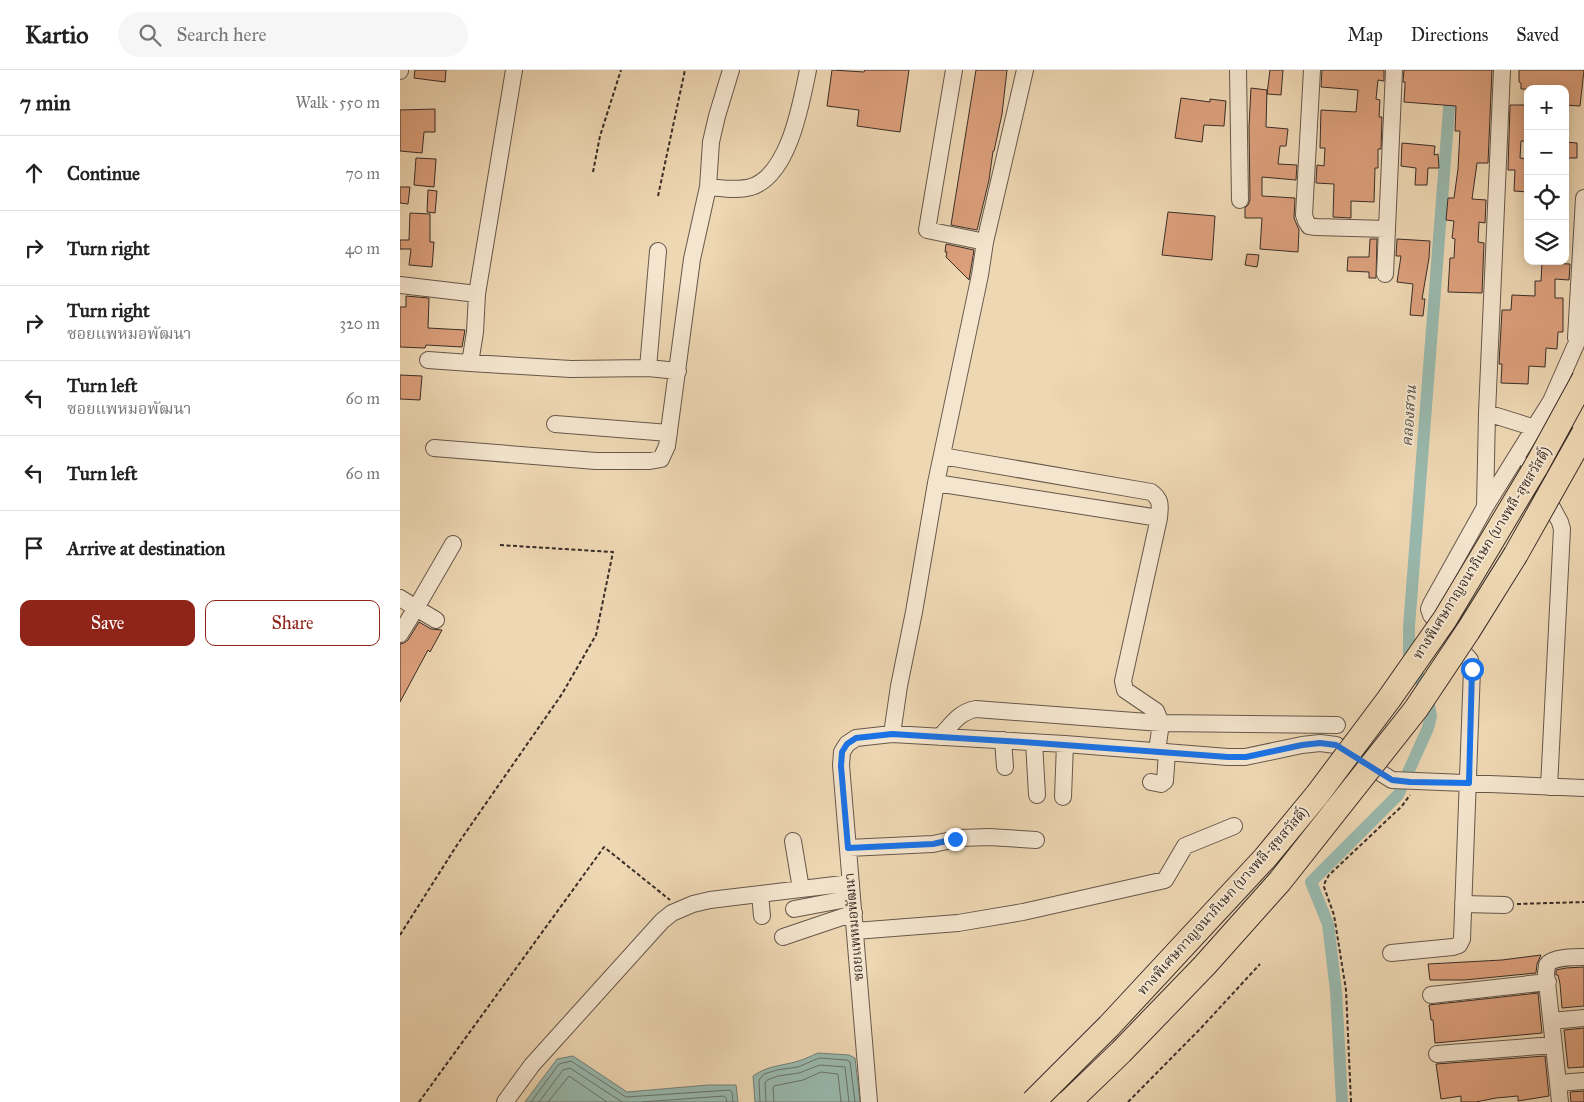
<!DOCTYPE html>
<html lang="en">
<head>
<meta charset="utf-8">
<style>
	:root { --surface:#fff; --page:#f6f6f6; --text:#222; --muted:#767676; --line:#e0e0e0; --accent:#8f2418 }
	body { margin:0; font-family:"IM FELL Great Primer","Noto Serif Thai",serif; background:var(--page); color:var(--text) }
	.controls { position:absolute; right:15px; top:15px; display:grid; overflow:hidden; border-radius:10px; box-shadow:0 2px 12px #0003 }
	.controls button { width:45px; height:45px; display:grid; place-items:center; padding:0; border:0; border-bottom:1px solid var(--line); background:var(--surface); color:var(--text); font:25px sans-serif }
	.stop { position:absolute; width:15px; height:15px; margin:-11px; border:4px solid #1a73e8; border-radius:50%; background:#fff }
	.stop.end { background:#1a73e8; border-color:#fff; box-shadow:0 1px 5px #0008 }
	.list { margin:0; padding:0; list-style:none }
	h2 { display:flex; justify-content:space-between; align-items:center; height:65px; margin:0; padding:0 20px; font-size:21px }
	h2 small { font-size:16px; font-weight:400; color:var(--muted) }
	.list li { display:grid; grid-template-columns:32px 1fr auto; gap:15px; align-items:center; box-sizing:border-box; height:75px; padding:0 20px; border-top:1px solid var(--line) }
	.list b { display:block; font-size:19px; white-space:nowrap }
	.list p { margin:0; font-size:16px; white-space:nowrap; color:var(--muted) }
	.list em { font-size:16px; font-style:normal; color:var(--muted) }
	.actions { display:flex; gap:10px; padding:15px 20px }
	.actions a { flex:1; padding:11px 0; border:1px solid var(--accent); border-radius:10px; text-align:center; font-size:18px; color:var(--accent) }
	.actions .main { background:var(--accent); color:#fff }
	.icon { flex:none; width:28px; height:28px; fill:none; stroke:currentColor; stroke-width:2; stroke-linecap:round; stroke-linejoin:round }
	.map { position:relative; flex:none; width:1184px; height:1032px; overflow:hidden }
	header { display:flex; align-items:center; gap:30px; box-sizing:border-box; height:70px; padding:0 25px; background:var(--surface); border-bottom:1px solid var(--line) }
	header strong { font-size:24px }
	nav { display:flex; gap:28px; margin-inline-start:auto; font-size:18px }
	.search { width:350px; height:45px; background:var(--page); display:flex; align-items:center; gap:12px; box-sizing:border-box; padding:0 18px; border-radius:28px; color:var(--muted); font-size:19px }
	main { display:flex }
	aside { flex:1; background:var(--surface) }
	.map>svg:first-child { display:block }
</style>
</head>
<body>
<header>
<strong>Kartio</strong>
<div class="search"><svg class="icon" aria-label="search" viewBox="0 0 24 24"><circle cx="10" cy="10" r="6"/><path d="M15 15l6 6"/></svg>Search here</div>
<nav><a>Map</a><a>Directions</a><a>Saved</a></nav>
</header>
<main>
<aside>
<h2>7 min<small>Walk · 550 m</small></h2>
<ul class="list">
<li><svg class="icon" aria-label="ahead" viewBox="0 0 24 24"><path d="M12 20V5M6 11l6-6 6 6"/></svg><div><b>Continue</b></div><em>70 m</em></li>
<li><svg class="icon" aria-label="right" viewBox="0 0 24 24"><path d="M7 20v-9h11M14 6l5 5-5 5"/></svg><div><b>Turn right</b></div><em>40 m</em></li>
<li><svg class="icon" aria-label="right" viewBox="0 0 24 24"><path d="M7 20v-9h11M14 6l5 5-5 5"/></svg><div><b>Turn right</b><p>ซอยแพหมอพัฒนา</p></div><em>320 m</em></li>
<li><svg class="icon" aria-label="left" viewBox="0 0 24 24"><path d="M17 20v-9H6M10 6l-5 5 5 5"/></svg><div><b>Turn left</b><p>ซอยแพหมอพัฒนา</p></div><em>60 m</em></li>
<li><svg class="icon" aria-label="left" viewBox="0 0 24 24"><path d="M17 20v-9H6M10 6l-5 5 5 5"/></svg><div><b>Turn left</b></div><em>60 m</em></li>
<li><svg class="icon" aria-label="arrive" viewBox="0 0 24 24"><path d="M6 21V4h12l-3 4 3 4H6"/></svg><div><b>Arrive at destination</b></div></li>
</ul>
<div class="actions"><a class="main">Save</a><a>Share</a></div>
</aside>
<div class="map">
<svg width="1184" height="1032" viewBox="0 0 1184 1032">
	<rect width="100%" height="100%" fill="#eed7b3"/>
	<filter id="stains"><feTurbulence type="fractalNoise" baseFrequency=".004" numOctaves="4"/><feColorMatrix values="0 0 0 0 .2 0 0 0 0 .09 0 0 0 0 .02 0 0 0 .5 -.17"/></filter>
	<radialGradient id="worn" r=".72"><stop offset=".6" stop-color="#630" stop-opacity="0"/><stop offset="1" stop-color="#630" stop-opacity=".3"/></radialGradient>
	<path fill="#99b9ae" stroke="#738178" d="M 418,983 L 449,985 L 455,988 L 460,1032 L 355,1032 L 353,1006 C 367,996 380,996 395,992 C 403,990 411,986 418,983 Z
		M 173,986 L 227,1022 L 308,1015 L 336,1015 L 338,1032 L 125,1032 L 157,989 Z"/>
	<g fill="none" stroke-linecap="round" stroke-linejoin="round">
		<path stroke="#69736b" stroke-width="1" d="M 131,1032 L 159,994 L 171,991 L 226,1027 L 330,1020 L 332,1022 L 333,1032
			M 139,1032 L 163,1000 L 170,998 L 222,1032
			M 148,1032 L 169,1006 L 207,1032
			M 242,1032 L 324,1026 L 326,1028 L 327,1032
			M 360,1032 L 359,1010 L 364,1004 L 377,1000 L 398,997 L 419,988 L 447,990 L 450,992 L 455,1032
			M 366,1032 L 365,1013 L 367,1010 L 378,1006 L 399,1003 L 420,995 L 445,997 L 449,1032
			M 374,1032 L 373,1018 L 374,1016 L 403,1010 L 421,1002 L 438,1004 L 441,1032"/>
		<path stroke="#99b9ae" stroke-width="12" d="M 942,1032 L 936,921 L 928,854 L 911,812 L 998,725 L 1028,658 L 1031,646 L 1027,625 L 1009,584 L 1009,557 L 1052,0"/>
	</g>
	<path fill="#dca07c" stroke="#392d28" d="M 15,0 L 46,0 L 45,12 L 14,8 Z
		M 432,0 L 464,2 L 465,0 L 509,0 L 500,62 L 457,56 L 459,40 L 427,36 Z
		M 576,0 L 607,0 L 602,44 L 594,81 L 593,81 L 589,110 L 577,160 L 551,155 Z
		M 870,0 L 883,0 L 881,25 L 867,24 Z
		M 922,0 L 984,0 L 984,11 L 978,10 L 976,29 L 980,30 L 979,47 L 982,47 L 981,79 L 978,79 L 978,98 L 975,98 L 974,132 L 951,131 L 951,148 L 933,147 L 934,114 L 916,113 L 917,95 L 924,96 L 925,78 L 920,78 L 921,40 L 956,42 L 958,20 L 921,17 Z
		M 1004,0 L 1092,0 L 1088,93 L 1077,93 L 1072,129 L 1086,130 L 1085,153 L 1079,152 L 1078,172 L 1084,173 L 1082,223 L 1048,222 L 1050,188 L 1054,188 L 1055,169 L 1052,168 L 1054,151 L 1046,150 L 1048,128 L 1054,128 L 1058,99 L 1060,61 L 1055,61 L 1056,36 L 1004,32 L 1005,16 L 1005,12 L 1003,12 Z
		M 1119,0 L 1184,0 L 1180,36 L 1165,35 L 1165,19 L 1121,19 L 1121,13 L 1119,12 Z
		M 851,18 L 867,20 L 866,57 L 888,59 L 886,76 L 880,76 L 878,94 L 897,95 L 896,110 L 862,107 L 862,126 L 895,128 L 894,148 L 899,160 L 898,182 L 860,179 L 862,148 L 845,148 L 845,138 L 848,135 L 850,130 L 849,57 Z
		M 781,28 L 810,32 L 810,29 L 826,31 L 824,56 L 804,55 L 802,72 L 775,68 Z
		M 1110,35 L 1128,35 L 1128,71 L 1121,71 L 1120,88 L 1128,89 L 1128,122 L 1114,121 L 1115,100 L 1108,100 Z
		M 35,39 L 35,62 L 24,62 L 22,83 L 0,81 L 0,40 Z
		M 1165,72 L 1177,73 L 1177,88 L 1165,88 Z
		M 1002,73 L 1035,76 L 1034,85 L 1038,84 L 1039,98 L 1028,98 L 1027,115 L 1015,115 L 1016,98 L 1001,96 Z
		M 16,88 L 36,89 L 34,117 L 14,115 Z
		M 0,117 L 10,117 L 8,134 L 0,133 Z
		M 28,120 L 37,121 L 35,143 L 27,142 Z
		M 768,142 L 815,146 L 812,190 L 762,185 Z
		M 10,143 L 30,144 L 30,172 L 34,172 L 32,197 L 9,195 L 11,179 L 0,179 L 0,170 L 9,170 Z
		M 970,169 L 977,169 L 976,208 L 969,208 L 969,202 L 947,201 L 948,187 L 969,187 Z
		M 997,169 L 1030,171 L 1029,188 L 1022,229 L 1025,229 L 1023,246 L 1010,245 L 1013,214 L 997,212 L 1001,186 L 996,186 Z
		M 546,174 L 574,180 L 569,210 L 546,187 L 547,182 L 545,182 Z
		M 847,184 L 859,185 L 857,197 L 845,195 Z
		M 1142,193 L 1170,194 L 1169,210 L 1155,209 L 1155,228 L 1163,228 L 1163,262 L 1158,262 L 1157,279 L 1146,278 L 1145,297 L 1129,296 L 1128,314 L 1101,313 L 1102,294 L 1099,294 L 1102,240 L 1111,240 L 1112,225 L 1135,226 L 1135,211 L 1141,211 Z
		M 6,226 L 29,228 L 28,258 L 65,260 L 62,277 L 26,275 L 25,278 L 0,277 L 0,237 L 6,237 Z
		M 0,305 L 22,306 L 20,330 L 0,329 Z
		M 19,552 L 31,559 L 42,560 L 30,582 L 28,580 L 0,632 L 0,574 L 4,573 L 8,570 Z
		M 1141,885 L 1137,894 L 1136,903 L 1065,910 L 1030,910 L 1028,894 L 1102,890 Z
		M 1184,897 L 1184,936 L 1162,938 L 1160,914 L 1158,905 L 1156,905 L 1156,900 L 1166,898 Z
		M 1138,923 L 1142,963 L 1035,973 L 1033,950 L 1031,950 L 1029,935 Z
		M 1184,958 L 1184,997 L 1168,998 L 1164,960 Z
		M 1145,986 L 1149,1026 L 1118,1031 L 1118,1026 L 1096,1028 L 1076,1032 L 1061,1032 L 1061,1026 L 1041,1029 L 1036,994 Z
		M 1184,1021 L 1184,1032 L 1171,1032 L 1170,1022 Z"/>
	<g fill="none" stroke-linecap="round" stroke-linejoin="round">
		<defs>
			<path id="minor" d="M 554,0 L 527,160 L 585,172
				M 838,0 L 840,130
				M 912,0 L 904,145 L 906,151 L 909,156 L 916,157 L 987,159
				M 0,1 L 0,0
				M 308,117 L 311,72 L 317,46 L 331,0
				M 985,204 L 994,0
				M 0,215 L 77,224
				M 1176,268 L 1184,128
				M 28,290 L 70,293 L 75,262 L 77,224 L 114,0
				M 70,293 L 171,299 L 248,298 L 278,301
				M 248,298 L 258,181
				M 1087,343 L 1135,358
				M 155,354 L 269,363
				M 34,378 L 196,391 L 250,391 L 261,389 L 267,376 L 292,189 L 308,117 C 322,118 337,121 351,117 C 389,105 401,34 408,0
				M 542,386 L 751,422 C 762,430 760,436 759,448 L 723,611 L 725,620 L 756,641 L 761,653 L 757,681
				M 1129,395 L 1160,452 L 1162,459 L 1149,717
				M 536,413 L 759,448
				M 1085,437 L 1087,343 L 1102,0
				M 0,528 L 16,538 L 0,564
				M 36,550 L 16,538 L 53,474
				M 492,664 L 499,616 L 514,542 L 536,413 L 580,205 L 585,172 L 625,0
				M 540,667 C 552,654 559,642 576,639 L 761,653 L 937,655
				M 603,670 L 605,697
				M 634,672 L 637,725
				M 751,712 L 761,714 L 765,711 L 767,682
				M 663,727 L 665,674
				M 393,771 L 401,819
				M 448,778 L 533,774 L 561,768 L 589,767 L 636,770
				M 360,824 L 362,846
				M 1063,834 L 1105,835
				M 394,839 L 452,828 L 455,861 L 558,853 L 623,842 L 765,810 L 785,776 L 834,756
				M 383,867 L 454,843
				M 991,883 L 1053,877 L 1059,875 L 1062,869 L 1072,599 L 1070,590 L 1031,545 L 1029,539 L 1031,534 L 1085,437 L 1151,331 L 1184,256
				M 1031,925 L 1148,912
				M 1151,951 L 1184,948
				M 1037,984 L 1154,975
				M 1159,1013 L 1184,1011
				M 105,1032 L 132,995 L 262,851 L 272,843 L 293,834 L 310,830 L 451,813
				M 469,1032 L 441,695 L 442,682 L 447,674 L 456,668 L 492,664 L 665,674 L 828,687 L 845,687 L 902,675 L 920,673 L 936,675 L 992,710 L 1184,718
				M 1160,1032 L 1146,903 C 1146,903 1147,896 1147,895 C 1152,887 1176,887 1184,887"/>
		</defs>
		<use href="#minor" stroke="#66584b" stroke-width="18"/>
		<path stroke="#392d28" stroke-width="2" stroke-dasharray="4 2.5" stroke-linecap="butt" d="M 193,102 L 200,66 L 221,0
			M 258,126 L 285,0
			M 1117,834 L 1184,832
			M 0,865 L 57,775 L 162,624 L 196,565 L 213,482 L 99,475
			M 19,1032 L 204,777 L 270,830
			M 728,1032 L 801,958 L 860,894
			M 951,1032 L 946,920 L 934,845 L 924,817 L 925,812 L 929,805 L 1002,736 L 1010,725"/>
		<use href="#minor" stroke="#f4e5ce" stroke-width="16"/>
		<defs>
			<path id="highway-bridge" d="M 633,1032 L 709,956 L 865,788 L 917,725 L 989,629 L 1045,549 L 1137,395 L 1184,309
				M 669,1032 L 721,982 L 805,895 L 880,811 L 1016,639 L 1068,561 L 1116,484 L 1184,363"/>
		</defs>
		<use href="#highway-bridge" stroke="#392d28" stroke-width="26" stroke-linecap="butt"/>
		<use href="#highway-bridge" stroke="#eed7b3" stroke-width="24"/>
	</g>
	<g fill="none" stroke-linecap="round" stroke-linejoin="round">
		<path stroke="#1a73e8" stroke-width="6" d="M 555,769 L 533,774 L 448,778 L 441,696 L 442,682 L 447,674 L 456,668 L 492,664 L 623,672 L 828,687 L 846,687 L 902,675 L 920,673 L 936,675 L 992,710 L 1010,712 L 1069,713 L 1072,599"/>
	</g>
	<g text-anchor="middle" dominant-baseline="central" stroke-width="4" stroke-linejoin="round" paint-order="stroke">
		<g font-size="14" fill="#392d28" stroke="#f4e5ce">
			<text transform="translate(1082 483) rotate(-58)">ทางพิเศษกาญจนาภิเษก (บางพลี-สุขสวัสดิ์)</text>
			<text transform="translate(823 831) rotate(-48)">ทางพิเศษกาญจนาภิเษก (บางพลี-สุขสวัสดิ์)</text>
			<text transform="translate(454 857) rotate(-95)">ซอยแพหมอพัฒนา</text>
		</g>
		<g font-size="15" font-style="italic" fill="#51504a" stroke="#f4e5ce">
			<text transform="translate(1009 346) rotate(-86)">คลองสวน</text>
		</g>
	</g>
	<rect width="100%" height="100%" filter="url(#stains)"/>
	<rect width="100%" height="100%" fill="url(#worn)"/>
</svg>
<div class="controls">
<button>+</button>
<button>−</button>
<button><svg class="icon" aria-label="locate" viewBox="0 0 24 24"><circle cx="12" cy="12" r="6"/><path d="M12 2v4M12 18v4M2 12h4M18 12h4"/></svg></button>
<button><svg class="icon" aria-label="layers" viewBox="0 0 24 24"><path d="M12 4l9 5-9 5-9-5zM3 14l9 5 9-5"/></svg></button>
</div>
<div class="stop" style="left:1072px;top:599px"></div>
<div class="stop end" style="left:555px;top:769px"></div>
</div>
</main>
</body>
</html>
